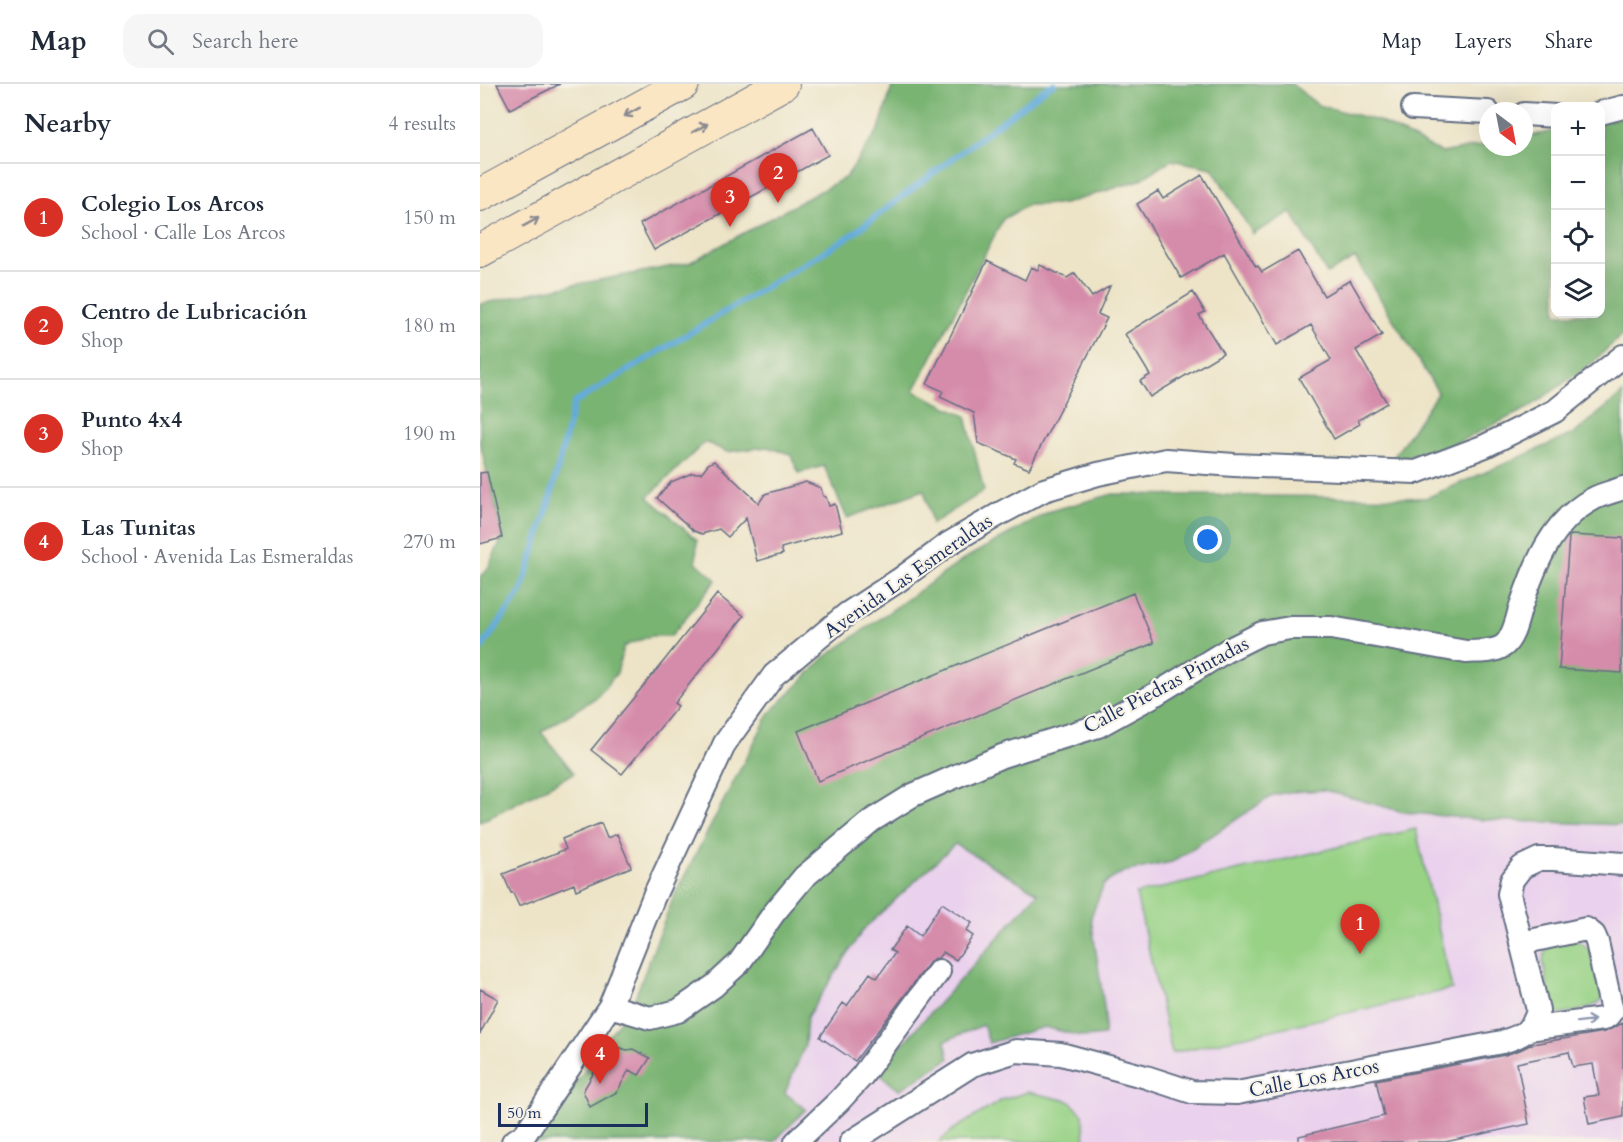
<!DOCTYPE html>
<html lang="en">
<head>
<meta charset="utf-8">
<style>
	:root { --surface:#fff; --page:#f6f6f7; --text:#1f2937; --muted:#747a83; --line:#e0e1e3; --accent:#d93025 }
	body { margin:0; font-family:Cardo,serif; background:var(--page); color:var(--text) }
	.controls { position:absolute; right:18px; top:18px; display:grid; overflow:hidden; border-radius:12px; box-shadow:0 6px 24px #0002 }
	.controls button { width:54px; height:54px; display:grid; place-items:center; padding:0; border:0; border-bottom:2px solid var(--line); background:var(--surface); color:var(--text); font:30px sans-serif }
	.compass { position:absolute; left:999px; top:18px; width:54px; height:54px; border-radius:50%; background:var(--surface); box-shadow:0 6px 24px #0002; rotate:148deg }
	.scale { position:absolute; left:18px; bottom:15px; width:150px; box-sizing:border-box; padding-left:6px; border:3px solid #1b2f5e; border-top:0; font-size:16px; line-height:21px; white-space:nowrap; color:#1b2f5e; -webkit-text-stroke:4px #f7f3e8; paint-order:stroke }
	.you { position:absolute; left:728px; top:456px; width:21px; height:21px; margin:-15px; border:4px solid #fff; border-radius:50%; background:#1a73e8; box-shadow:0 0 0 9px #1a73e833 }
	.badge { display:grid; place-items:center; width:39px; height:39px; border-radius:50%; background:var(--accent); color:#fff; font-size:20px; font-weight:700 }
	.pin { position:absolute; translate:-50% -50px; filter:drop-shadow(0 2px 3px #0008) }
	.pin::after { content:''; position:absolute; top:32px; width:21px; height:18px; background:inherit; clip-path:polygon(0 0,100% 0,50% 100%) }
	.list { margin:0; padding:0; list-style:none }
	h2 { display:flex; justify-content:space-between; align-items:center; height:78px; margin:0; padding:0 24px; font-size:26px }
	h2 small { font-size:20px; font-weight:400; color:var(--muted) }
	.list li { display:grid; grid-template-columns:39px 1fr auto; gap:18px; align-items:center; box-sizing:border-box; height:108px; padding:0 24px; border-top:2px solid var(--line) }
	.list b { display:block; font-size:22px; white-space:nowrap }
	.list p { margin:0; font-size:20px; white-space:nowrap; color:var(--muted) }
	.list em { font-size:20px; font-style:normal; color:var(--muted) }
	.icon { flex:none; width:33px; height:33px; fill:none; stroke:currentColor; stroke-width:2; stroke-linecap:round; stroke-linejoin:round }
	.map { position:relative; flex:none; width:1143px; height:1058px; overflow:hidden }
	header { display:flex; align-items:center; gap:36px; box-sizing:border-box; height:84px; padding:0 30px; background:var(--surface); border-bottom:2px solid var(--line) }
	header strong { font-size:28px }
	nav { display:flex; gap:33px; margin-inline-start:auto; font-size:21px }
	.search { width:420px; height:54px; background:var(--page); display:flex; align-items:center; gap:15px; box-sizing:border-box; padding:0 21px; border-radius:18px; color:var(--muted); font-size:22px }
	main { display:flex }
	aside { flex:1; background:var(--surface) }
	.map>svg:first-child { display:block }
</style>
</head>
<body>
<header>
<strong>Map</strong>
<div class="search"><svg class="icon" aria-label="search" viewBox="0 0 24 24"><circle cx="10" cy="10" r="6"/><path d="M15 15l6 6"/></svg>Search here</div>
<nav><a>Map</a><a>Layers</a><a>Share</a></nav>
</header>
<main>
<aside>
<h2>Nearby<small>4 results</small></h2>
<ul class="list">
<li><span class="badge">1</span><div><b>Colegio Los Arcos</b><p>School · Calle Los Arcos</p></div><em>150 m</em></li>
<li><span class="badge">2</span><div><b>Centro de Lubricación</b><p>Shop</p></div><em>180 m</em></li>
<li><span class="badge">3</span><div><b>Punto 4x4</b><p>Shop</p></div><em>190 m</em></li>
<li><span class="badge">4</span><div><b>Las Tunitas</b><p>School · Avenida Las Esmeraldas</p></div><em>270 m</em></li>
</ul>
</aside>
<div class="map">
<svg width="1143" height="1058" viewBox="0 0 1143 1058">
	<rect width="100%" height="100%" fill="#f7f3e8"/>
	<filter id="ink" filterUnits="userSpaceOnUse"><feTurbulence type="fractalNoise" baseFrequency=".0167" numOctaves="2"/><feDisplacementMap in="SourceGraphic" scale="12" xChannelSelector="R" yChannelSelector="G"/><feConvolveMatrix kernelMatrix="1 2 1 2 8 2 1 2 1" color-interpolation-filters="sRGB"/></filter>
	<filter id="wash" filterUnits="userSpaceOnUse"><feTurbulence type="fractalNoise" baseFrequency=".008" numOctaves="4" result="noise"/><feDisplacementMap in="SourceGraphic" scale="24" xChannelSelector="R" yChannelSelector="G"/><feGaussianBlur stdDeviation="1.35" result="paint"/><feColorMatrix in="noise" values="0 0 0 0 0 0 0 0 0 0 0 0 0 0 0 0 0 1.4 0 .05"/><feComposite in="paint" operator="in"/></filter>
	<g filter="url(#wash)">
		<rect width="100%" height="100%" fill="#ede4c7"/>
		<path fill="#ead1ed" d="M 844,706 L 923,728 L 1003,736 L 1143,741 L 1143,1058 L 294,1058 L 326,1025 L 305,1009 L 325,961 L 327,934 L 383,846 L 475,760 L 558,809 L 465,957 L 503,941 L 510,959 L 564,943 L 605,953 L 624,951 L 625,929 L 611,833 L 624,800 L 643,788 L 692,778 L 793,711 L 809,708 Z"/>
		<path fill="#97d285" stroke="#598072" stroke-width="1.5" d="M 936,745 L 972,905 L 692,969 L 656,810 Z
			M 1098,856 L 1110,866 L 1122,916 C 1110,927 1088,929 1072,932 L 1063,876 C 1067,856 1081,858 1098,856 Z
			M 548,1008 L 589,1017 L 603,1030 L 605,1058 L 459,1058 L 474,1045 L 522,1016 Z"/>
		<path fill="#79b472" stroke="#4a7268" stroke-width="1.5" d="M 413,0 L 812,0 L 838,21 L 899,37 L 962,69 L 1008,60 L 1008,63 L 1044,63 L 1044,53 L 1075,47 L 1076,230 L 1120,230 L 1121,38 L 1143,33 L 1143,250 L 1110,281 L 1048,324 L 966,364 L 911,377 L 958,308 L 875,174 L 847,190 L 811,128 L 773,150 L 732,84 L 691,76 L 660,96 L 584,120 L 548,121 L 523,135 L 434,307 L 486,332 L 504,407 L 452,440 L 444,406 L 367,434 L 344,382 L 319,389 L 310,370 L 287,363 L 247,368 L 225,358 L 168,413 L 217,456 L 216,478 L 236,496 L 191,552 L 171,552 L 144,562 L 137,589 L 117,613 L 61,648 L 94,689 L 0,738 L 0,493 L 7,486 L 22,454 L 0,358 L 0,220 L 56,208 L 209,179 L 366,93 L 399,45 Z
			M 1143,309 L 1143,741 L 1003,736 L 923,728 L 844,706 L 809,708 L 793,711 L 692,778 L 643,788 L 624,800 L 611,833 L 625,929 L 624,951 L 605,953 L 564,943 L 509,959 L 503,941 L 465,957 L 469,975 L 419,1006 L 397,988 L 558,809 L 475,760 L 383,846 L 327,933 L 325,961 L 305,1009 L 326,1025 L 294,1058 L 55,1058 L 154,916 L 194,812 L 289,630 L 345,573 L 486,474 L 570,427 L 633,410 L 946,414 L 1095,349 Z"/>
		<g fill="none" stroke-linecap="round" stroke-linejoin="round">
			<path stroke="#63abda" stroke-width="6" d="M 0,566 L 41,508 L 69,419 L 94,319 L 370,152 L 565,5 L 574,0"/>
		</g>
		<g id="blocks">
			<path fill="#d58caa" d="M 17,0 L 80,0 L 30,25 Z
				M 333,44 L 348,71 L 174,166 L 160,140 Z
				M 722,91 L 776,183 L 778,182 L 782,188 L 818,167 L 844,212 L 870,196 L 902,251 L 876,266 L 907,319 L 878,336 L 880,340 L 854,355 L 819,294 L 851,276 L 831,241 L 797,261 L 744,169 L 701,194 L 657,120 L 678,107 L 683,115 Z
				M 507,177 L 545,196 L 551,183 L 558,186 L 560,181 L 587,194 L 595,189 L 612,213 L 630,202 L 618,230 L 627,234 L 549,385 L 534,379 L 536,375 L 498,359 L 494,329 L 460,313 L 463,307 L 447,300 Z
				M 713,208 L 725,228 L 719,231 L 743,269 L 670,313 L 660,297 L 670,291 L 645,250 Z
				M 234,377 L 279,419 L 285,410 L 326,398 L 341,404 L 343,412 L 346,413 L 349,422 L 355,420 L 362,447 L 301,464 L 303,470 L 277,477 L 266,434 L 248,453 L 239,445 L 222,450 L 214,447 L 177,414 L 191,398 L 212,389 L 221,389 L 228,380 Z
				M 7,388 L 22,454 L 0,460 L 0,389 Z
				M 1091,451 L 1143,454 L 1142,589 L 1079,585 L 1089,453 Z
				M 653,509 L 674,559 L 338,697 L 318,647 Z
				M 237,510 L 264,532 L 194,619 L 198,622 L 142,690 L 111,666 L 183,578 Z
				M 121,739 L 127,754 L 137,750 L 151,783 L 96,806 L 94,800 L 39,822 L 33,809 L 31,809 L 23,790 L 86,765 L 82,755 Z
				M 462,819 L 492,839 L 486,847 L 493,852 L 476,876 L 463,868 L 458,874 L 453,875 L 449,879 L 375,977 L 340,953 L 363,919 L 367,922 L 390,889 L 397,894 L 415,869 L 410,866 L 427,842 L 440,852 Z
				M 0,905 L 18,915 L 0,950 Z
				M 1143,939 L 1143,1033 L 1109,1040 L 1104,1013 L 1119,1011 L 1113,980 L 1093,983 L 1089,968 L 1037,979 L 1049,1040 L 965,1058 L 819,1058 L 819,1052 L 904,1032 L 896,996 L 1025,971 L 1040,966 L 1052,960 L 1125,948 Z
				M 130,961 L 147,966 L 153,965 L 170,974 L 159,991 L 149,986 L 137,1008 L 110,1023 L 103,1007 Z"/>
		</g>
	</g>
	<g filter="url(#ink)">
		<use href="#blocks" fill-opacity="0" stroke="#646e83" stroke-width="1.5"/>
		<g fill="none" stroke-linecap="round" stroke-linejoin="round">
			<defs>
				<path id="street" d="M 933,24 L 1008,28
					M 1120,29 L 1143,23
					M 1044,30 L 1076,32
					M 1041,859 L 1106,845 L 1114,851 L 1117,858 L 1132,927 L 1128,932 L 1123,935 L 1048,945
					M 130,922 L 170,934 L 198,927 L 234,902 L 259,879 L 294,829 L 324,793 L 391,737 L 433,711 L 522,672 L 618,642 L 676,610 L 746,567 L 782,549 L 810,544 L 851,544 L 986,568 C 998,567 1013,569 1023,562 C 1033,555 1037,536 1040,525 C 1054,483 1071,437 1113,415 C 1122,410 1133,408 1143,404
					M 33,1058 L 45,1050 L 130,922 L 174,812 L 245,659 L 294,591 L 367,530 L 419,496 L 468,460 L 521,429 L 564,406 L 618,390 L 686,376 L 754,381 L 936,388 L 1005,362 L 1075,327 L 1143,272
					M 316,1058 L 359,1017 L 382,992 L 459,887
					M 371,1058 L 492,981 L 536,967 L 581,970 L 666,993 L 712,1008 L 757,1009 L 1022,958 C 1042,952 1053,947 1058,926 L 1029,810 L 1032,796 L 1042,783 L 1059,775 L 1073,775 L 1143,780"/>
				<path id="secondary" d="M 0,111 L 203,0
					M 0,167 L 303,0"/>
			</defs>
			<use href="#street" stroke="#646e83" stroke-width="26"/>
			<use href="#secondary" stroke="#646e83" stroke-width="34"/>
			<use href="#street" stroke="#fff" stroke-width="22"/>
			<use href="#secondary" stroke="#fbe6c4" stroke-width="32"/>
		</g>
		<defs><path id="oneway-shaft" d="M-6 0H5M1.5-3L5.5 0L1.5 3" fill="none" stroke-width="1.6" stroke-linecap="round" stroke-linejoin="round" transform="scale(1.5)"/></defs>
		<g stroke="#8b8a91">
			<use href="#oneway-shaft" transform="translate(152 28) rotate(151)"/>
			<use href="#oneway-shaft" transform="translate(220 44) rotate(-29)"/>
			<use href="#oneway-shaft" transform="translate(51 138) rotate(-29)"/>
		</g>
		<use stroke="#8d97ae" href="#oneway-shaft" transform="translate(1106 937) rotate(-7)"/>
	</g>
	<g text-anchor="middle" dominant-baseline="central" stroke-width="4.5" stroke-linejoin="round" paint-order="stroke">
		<g font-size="20" fill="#1b2f5e" stroke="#f7f3e8">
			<text transform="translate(428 492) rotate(-35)">Avenida Las Esmeraldas</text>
			<text transform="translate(686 601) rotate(-28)">Calle Piedras Pintadas</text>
			<text transform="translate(834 994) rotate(-11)">Calle Los Arcos</text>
		</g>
	</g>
</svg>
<div class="controls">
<button>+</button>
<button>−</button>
<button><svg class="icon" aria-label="locate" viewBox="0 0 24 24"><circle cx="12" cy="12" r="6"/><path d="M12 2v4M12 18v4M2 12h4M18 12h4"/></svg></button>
<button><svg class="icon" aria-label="layers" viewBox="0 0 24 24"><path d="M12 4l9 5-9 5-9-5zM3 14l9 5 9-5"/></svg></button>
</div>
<svg class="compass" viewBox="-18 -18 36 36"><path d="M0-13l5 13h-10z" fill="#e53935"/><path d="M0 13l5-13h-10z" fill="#747a83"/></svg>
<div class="scale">50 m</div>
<div class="you"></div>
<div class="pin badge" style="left:880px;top:870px">1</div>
<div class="pin badge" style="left:298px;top:119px">2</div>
<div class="pin badge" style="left:250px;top:143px">3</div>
<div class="pin badge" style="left:120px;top:1000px">4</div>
</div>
</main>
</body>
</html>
